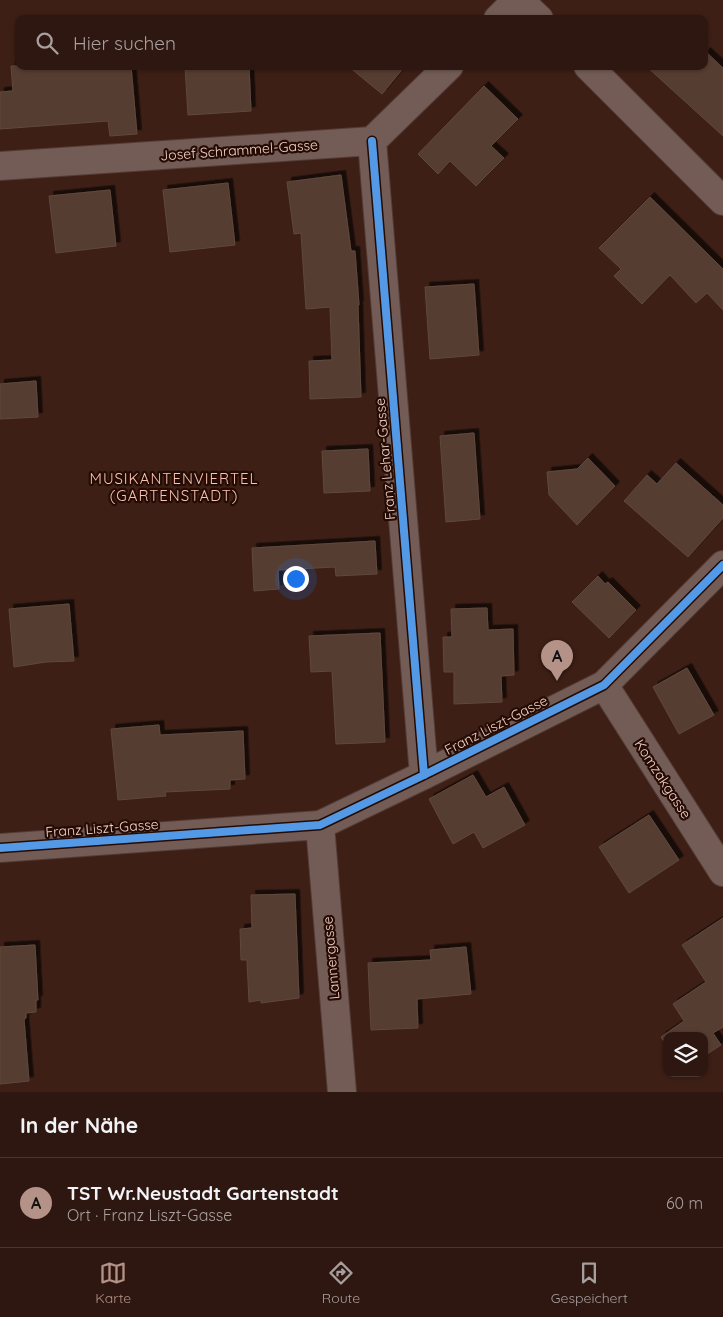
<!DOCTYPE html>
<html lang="de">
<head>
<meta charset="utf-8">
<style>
	:root { --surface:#2e1710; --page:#3a241e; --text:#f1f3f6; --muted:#a79f9f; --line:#493630; --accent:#b49288 }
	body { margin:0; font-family:Quicksand,sans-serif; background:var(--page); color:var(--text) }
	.controls { position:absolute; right:15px; bottom:15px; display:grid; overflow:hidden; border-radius:10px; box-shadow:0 1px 4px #0004 }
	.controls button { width:45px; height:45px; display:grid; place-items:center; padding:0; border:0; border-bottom:1px solid var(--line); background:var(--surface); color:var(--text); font:25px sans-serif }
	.you { position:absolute; left:295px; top:578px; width:18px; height:18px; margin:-12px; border:4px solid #fff; border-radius:50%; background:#1a73e8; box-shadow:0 0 0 8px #1a73e833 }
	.badge { display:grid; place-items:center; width:32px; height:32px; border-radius:50%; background:var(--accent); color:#111; font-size:16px; font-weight:700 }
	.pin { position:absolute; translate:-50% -41px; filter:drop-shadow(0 1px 2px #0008) }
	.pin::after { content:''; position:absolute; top:26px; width:18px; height:15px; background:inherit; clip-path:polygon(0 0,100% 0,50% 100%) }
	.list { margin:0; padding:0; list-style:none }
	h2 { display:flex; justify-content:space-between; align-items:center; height:65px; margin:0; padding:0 20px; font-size:21px }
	h2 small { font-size:16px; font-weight:400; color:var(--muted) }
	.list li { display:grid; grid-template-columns:32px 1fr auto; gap:15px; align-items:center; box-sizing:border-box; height:90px; padding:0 20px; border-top:1px solid var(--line) }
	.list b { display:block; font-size:19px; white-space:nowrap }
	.list p { margin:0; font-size:16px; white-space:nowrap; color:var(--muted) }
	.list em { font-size:16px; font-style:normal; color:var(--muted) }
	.icon { flex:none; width:28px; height:28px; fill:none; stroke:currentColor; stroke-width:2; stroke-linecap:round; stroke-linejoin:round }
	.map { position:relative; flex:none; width:723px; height:1092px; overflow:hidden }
	.search { position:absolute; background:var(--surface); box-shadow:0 1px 4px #0004; left:15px; right:15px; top:15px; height:55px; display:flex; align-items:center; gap:12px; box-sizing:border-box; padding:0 18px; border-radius:10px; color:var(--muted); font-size:19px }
	.sheet { height:155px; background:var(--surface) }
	nav { display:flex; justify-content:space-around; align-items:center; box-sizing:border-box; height:70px; border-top:1px solid var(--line); background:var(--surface); font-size:14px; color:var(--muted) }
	nav a { display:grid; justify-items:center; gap:2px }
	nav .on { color:var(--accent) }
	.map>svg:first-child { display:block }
</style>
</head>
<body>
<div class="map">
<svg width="723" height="1092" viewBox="0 0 723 1092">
	<defs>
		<filter id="shadow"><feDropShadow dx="4.5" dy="-4.5" stdDeviation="0" flood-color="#0009"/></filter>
	</defs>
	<rect width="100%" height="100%" fill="#3d1f16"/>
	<path fill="#543c30" stroke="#60493d" filter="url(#shadow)" d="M 706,52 L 723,68 L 723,136 L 646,66 L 704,66 L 704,55 Z
		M 11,66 L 131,66 L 137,134 L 110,136 L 108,121 L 0,129 L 0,92 L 13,91 Z
		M 185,66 L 249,66 L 251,111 L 188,115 Z
		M 348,66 L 405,66 L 382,94 Z
		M 484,86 L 518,119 L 491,146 L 504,158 L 476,186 L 450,161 L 438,174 L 418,154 Z
		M 341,175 L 351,251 L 355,251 L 359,305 L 358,305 L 361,397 L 310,399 L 309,361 L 332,360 L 330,307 L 306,309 L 301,233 L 294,234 L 287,182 Z
		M 228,183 L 235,245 L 170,252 L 163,190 Z
		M 110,190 L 116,246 L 56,253 L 49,196 Z
		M 650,197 L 723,269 L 723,310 L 707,293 L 696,303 L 670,275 L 642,304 L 614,276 L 621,269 L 599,248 Z
		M 474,284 L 479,355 L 430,359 L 425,287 Z
		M 36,381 L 38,417 L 0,419 L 0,384 Z
		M 474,433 L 480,519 L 446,522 L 440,436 Z
		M 368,449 L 370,491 L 324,493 L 322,451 Z
		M 588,458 L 615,486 L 577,525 L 549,495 L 547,472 L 577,469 Z
		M 676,463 L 723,505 L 723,518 L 688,557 L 624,501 L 647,475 L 657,484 Z
		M 375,541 L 377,574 L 336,576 L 335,567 L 278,570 L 279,589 L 254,591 L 252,548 Z
		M 598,576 L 605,584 L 608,582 L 636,610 L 609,638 L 572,602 Z
		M 69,604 L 74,661 L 46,662 L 14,667 L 9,609 Z
		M 487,608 L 488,630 L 513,629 L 514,675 L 501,676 L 502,702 L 454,704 L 454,672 L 444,672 L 443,637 L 452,637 L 451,609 Z
		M 380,633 L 385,742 L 336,744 L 332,671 L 311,672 L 309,636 Z
		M 687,668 L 714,715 L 679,734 L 653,687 Z
		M 159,725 L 160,735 L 243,731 L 245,779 L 230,780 L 230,789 L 165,792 L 166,796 L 118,800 L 111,729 Z
		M 473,775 L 486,797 L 504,787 L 525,825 L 483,848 L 474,832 L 453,844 L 429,799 Z
		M 649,815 L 679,860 L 629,893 L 599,847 Z
		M 295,894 L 299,998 L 261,1003 L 261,1000 L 249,1002 L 247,960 L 241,960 L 240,929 L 252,928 L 251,895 Z
		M 723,918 L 723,1027 L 713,1033 L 721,1045 L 704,1056 L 704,1036 L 667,1036 L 667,1046 L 661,1037 L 684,1021 L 673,1004 L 706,982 L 682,945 Z
		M 35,945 L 38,1000 L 36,1000 L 36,1012 L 26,1013 L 26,1018 L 24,1019 L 29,1081 L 0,1084 L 0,947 Z
		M 466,947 L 471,994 L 417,999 L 418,1028 L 371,1030 L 368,963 L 431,960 L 430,950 Z"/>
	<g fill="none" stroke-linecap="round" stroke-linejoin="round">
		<defs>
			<path id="minor" d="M 519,0 L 539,19
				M 498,19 L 517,0
				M 588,66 L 723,201
				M 372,141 L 424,775
				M 0,166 L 372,141 L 449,66
				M 604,685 L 723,872
				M 320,825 L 342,1092
				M 0,848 L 320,825 L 424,775 L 604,685 L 723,565"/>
		</defs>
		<use href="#minor" stroke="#543c36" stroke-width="30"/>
		<use href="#minor" stroke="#735c55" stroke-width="28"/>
		<defs>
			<path id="cycleway" d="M 372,141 L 424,775
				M 0,848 L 320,825 L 424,775 L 604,685 L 723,565"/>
		</defs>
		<use href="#cycleway" stroke="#240c05" stroke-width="11"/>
		<use href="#cycleway" stroke="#5399e6" stroke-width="8"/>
	</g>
	<g text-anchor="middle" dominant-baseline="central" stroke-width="4.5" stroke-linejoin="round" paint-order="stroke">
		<g font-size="14" fill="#f4d0c5" stroke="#240c05">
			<text transform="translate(239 150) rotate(-4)">Josef Schrammel-Gasse</text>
			<text transform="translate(385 459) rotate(-95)">Franz Lehar-Gasse</text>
			<text transform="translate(496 725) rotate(-27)">Franz Liszt-Gasse</text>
			<text transform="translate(663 779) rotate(57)">Komzakgasse</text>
			<text transform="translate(102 828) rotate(-4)">Franz Liszt-Gasse</text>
			<text transform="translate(331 958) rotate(-95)">Lannergasse</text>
		</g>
		<g font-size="15" letter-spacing="1" fill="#fbc2b1" stroke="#240c05">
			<text x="174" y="478">MUSIKANTENVIERTEL<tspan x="174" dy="17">(GARTENSTADT)</tspan></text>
		</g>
	</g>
</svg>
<div class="controls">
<button><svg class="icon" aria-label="layers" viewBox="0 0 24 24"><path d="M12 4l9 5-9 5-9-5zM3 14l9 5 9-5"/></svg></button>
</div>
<div class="you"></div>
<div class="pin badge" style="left:557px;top:681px">A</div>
<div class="search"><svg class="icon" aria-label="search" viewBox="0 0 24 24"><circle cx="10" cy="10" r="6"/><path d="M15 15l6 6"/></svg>Hier suchen</div>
</div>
<section class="sheet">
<h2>In der Nähe<small></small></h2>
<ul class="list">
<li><span class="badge">A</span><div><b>TST Wr.Neustadt Gartenstadt</b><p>Ort · Franz Liszt-Gasse</p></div><em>60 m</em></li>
</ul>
</section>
<nav>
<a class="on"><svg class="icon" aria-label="map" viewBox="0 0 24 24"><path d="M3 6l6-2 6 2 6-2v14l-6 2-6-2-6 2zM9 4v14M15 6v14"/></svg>Karte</a>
<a><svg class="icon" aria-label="directions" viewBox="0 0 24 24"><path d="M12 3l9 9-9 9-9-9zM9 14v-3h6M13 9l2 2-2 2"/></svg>Route</a>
<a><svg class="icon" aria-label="saved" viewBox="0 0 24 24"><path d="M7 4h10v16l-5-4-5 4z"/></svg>Gespeichert</a>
</nav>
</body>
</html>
